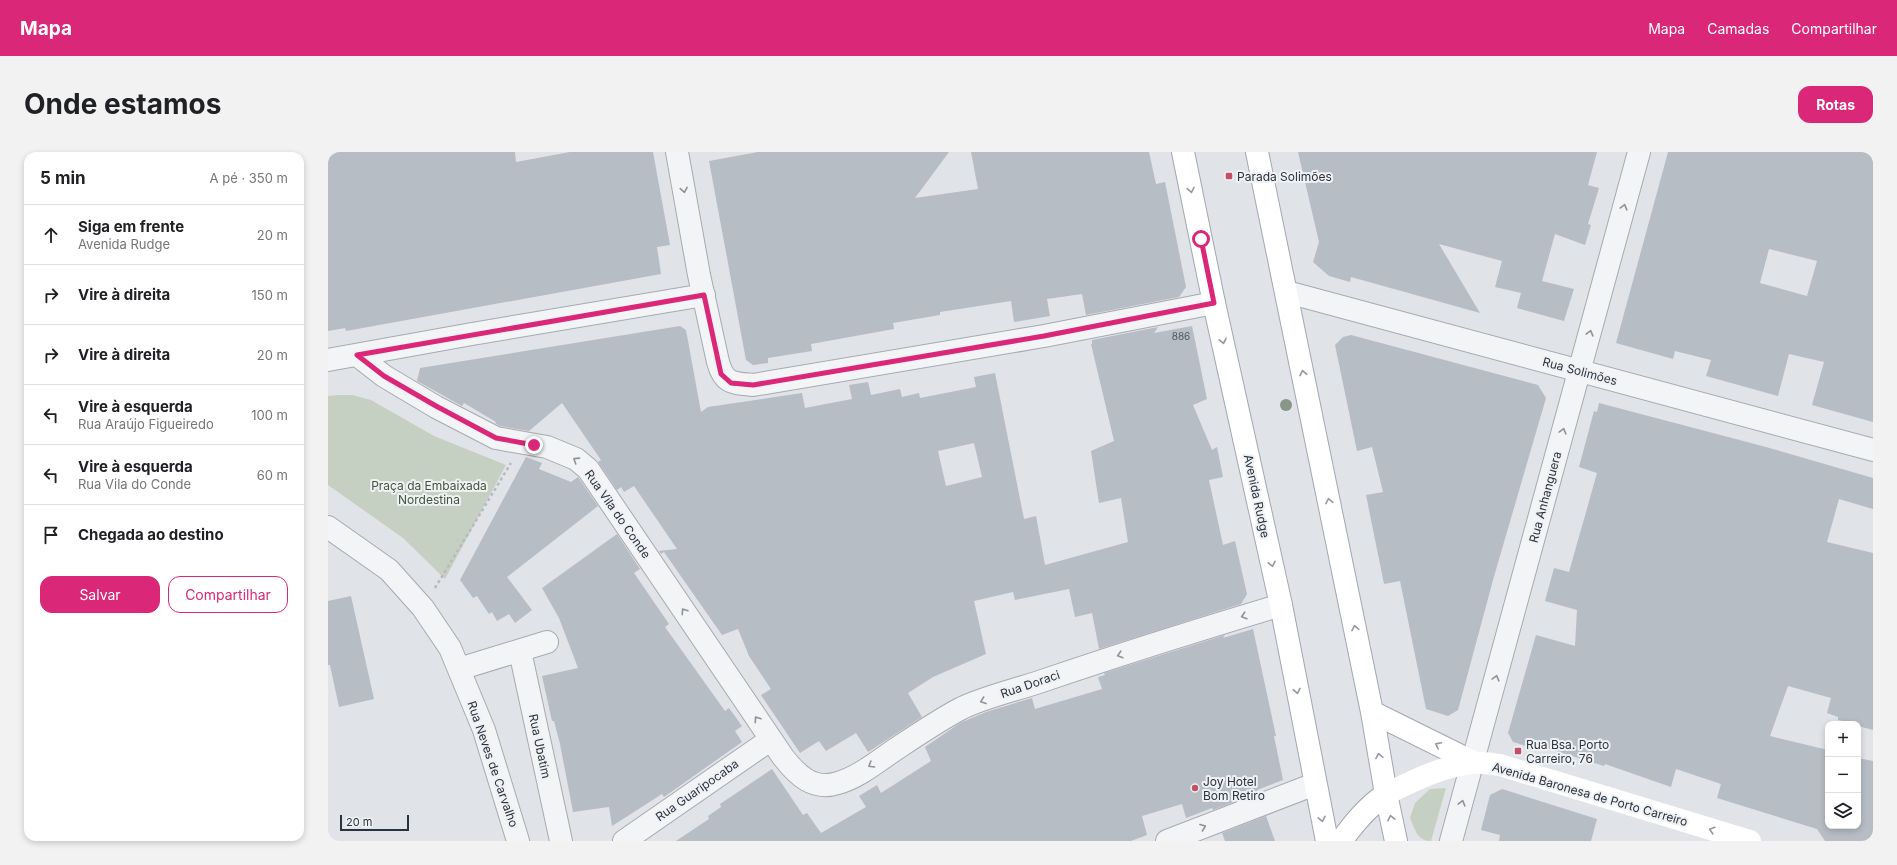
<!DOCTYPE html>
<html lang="pt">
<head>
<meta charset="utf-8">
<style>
	:root { --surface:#fff; --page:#f2f2f2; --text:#202124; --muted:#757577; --line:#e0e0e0; --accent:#db2777 }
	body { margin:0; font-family:Inter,sans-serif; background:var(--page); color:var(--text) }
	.controls { position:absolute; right:12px; bottom:12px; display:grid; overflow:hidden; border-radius:8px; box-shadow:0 2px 6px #0003 }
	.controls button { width:36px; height:36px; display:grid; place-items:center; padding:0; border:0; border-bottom:1px solid var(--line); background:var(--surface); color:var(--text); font:20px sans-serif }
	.scale { position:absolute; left:12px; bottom:10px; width:69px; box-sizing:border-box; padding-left:4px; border:2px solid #2a323d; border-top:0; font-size:11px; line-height:14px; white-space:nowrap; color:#2a323d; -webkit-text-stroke:3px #eff2f5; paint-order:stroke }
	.stop { position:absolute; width:12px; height:12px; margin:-9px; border:3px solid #db2777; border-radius:50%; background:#fff }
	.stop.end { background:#db2777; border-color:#fff; box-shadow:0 1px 4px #0008 }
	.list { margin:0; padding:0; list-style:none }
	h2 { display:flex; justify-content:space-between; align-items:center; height:52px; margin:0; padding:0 16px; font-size:17px }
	h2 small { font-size:13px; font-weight:400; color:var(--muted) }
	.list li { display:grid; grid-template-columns:26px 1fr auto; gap:12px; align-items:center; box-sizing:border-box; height:60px; padding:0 16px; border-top:1px solid var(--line) }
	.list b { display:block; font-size:15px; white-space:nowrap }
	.list p { margin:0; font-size:13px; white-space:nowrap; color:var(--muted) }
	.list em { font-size:13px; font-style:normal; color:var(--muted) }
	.actions { display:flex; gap:8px; padding:12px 16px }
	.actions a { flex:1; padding:9px 0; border:1px solid var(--accent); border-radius:12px; text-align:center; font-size:14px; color:var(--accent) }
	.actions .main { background:var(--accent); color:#fff }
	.icon { flex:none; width:22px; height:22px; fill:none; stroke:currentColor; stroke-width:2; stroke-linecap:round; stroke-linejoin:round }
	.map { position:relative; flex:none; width:1545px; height:689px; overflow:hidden; border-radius:12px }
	header { display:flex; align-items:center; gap:24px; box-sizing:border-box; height:56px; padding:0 20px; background:var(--accent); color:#fff }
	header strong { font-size:19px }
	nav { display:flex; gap:22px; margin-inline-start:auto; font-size:14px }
	.intro { display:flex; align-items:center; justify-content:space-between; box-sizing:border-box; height:96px; padding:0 24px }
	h1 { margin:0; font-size:28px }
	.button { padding:10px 18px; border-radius:12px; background:var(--accent); color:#fff; font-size:14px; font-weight:700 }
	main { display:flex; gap:24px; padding:0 24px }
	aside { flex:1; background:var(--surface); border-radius:12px; box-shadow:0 2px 6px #0003 }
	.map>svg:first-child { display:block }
</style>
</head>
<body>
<header>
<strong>Mapa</strong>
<nav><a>Mapa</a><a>Camadas</a><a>Compartilhar</a></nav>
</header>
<div class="intro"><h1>Onde estamos</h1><a class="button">Rotas</a></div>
<main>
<aside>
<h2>5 min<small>A pé · 350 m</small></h2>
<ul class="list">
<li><svg class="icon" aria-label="ahead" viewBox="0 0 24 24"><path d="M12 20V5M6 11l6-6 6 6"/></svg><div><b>Siga em frente</b><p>Avenida Rudge</p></div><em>20 m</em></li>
<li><svg class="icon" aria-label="right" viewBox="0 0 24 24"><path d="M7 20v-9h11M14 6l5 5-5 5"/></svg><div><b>Vire à direita</b></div><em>150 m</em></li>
<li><svg class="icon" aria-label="right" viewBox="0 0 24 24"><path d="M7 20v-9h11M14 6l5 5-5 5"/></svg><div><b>Vire à direita</b></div><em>20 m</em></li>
<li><svg class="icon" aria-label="left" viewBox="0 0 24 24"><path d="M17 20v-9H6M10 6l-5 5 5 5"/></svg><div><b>Vire à esquerda</b><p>Rua Araújo Figueiredo</p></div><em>100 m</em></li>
<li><svg class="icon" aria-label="left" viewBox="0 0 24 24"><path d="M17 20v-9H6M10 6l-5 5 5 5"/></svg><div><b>Vire à esquerda</b><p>Rua Vila do Conde</p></div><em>60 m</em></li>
<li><svg class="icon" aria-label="arrive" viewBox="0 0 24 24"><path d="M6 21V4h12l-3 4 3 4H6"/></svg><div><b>Chegada ao destino</b></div></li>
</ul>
<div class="actions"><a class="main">Salvar</a><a>Compartilhar</a></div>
</aside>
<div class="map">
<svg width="1545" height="689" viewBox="0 0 1545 689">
	<rect width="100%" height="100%" fill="#e0e3e7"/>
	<path fill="#c6d0c2" d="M 10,243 L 24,243 L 43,248 L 106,284 L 178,313 L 117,427 L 75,386 L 0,333 L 0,244 Z
		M 1118,636 L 1103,689 C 1089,689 1087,677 1082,666 L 1087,651 L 1102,637 Z"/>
	<path fill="#b7bdc4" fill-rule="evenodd" d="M 0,0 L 187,0 L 188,10 L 242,0 L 325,0 L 342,93 L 329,95 L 333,122 L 18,179 L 17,176 L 0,179 Z
		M 430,0 L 621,0 L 587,46 L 650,37 L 643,0 L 821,0 L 828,32 L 837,30 L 858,135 L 851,145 L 758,163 L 754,142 L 719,147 L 722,164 L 686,170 L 683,149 L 612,160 L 612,163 L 565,171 L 566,177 L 483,192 L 484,199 L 440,206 L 440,211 L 425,213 L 418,208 L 381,9 Z
		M 970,0 L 1269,0 L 1260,33 L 1271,36 L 1260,72 L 1263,73 L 1257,93 L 1227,82 L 1214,129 L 1246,137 L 1236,169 L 1189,156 L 1193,141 L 1167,135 L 1174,109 L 1111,92 L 1152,161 L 1023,125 L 1022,130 L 1001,124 L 985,110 L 991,90 Z
		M 1340,0 L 1545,0 L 1545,270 L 1484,253 L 1496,210 L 1461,202 L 1450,244 L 1378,224 L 1383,208 L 1347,199 L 1345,207 L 1288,191 ZM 1441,97 L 1489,109 L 1479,144 L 1432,131 Z
		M 352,174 L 358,178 L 373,260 L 380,255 L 474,241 L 477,256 L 524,247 L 521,233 L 540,230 L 543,243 L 572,237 L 574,245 L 591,241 L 592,246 L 648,235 L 646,225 L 667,221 L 696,367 L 708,364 L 717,413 L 800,390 L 793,346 L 771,351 L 763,299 L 786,289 L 763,192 L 764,192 L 764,188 L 830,175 L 826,181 L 864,174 L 879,247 L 865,253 L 884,298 L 889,295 L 895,325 L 881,328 L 895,393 L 907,389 L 919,442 L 913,452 L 771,497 L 764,461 L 747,465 L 741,437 L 687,448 L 685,440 L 646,449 L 658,502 L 605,525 L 580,541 L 594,565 L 540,600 L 528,581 L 498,599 L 491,589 L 472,601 L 433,543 L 443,537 L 421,504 L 410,477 L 394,483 L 336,400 L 333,402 L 331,399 L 349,397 L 306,334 L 296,340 L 293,335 L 289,338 L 270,310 L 273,308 L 234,251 L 201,279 L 172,274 L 167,271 L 168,270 L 136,251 L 134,254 L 89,229 L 92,216 ZM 646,291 L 654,325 L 618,334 L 610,299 Z
		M 1023,183 L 1210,233 L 1218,246 L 1165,428 L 1130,558 L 1120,564 L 1098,557 L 1072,429 L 1056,432 L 1038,343 L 1055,340 L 1044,295 L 1029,299 L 1007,193 L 1015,185 Z
		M 1271,251 L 1438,295 L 1545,326 L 1545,357 L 1511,347 L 1499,390 L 1545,401 L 1545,578 L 1530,574 L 1530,572 L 1510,568 L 1510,565 L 1499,561 L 1503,546 L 1460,534 L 1442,584 L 1500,598 L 1500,674 L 1530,674 L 1530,606 L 1545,609 L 1545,689 L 1497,689 L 1489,677 L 1389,646 L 1393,632 L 1348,617 L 1343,635 L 1277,612 L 1276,614 L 1200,590 L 1198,594 L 1185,590 L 1180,581 L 1208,483 L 1247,494 L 1249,458 L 1217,449 L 1226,416 L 1241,420 L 1260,353 L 1269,321 L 1251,315 L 1266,259 L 1269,260 Z
		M 198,305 L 214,311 L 211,317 L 243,330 L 250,325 L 270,354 L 179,425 L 204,458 L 187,471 L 181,462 L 169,469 L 164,460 L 161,462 L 149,444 L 145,446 L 132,428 Z
		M 289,382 L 312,417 L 306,421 L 341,472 L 337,475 L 397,559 L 401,556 L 414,574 L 407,579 L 414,590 L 336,645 L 334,642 L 284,674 L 281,655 L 245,660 L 232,592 L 226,569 L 224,569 L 214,524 L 250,516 L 231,466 L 214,436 Z
		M 23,444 L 46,547 L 11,555 L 2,513 L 0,513 L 0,449 Z
		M 925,477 L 948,584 L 946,584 L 955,628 L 929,638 L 930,641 L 885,658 L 884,656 L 858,666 L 854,652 L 814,664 L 819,683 L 803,689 L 348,689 L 381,667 L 380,664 L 393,655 L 392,652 L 444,617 L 475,663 L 479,661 L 493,681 L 538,655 L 531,644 L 549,633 L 553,641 L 603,609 L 597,595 L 632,571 L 658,560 L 704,546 L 707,557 L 774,537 L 770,525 L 777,523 L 776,521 L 897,483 L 895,486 Z
		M 1174,637 L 1269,667 L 1263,689 L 1171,689 L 1172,683 L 1153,678 L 1162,643 Z
		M 938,664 L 947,689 L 897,689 L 894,681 Z"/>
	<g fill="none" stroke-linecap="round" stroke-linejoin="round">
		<defs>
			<path id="minor" d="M 349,0 L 371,123 L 390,210 C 396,232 405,231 425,233 L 716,184 L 886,151
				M 959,140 L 1545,298
				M 29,203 L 56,224 L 108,255 L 168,286 L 219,295 L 248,307 L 260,317 L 455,605 C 469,623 485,639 510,631 C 531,625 550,609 568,597 C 589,583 611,568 634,556 C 659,544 688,538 714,529 C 793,502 873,477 953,453
				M 0,208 L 144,182 L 376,143
				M 0,375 L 61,418 L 95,456 L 122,496 L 156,578 L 190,689
				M 192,499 L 233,689
				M 131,517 L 219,490
				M 296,689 L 442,588
				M 839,689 L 987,632"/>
			<path id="tertiary" d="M 1123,689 L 1311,0"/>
			<path id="primary" d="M 855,0 L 886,151 L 953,453 L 999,689
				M 929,0 L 1044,560 L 1058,642 L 1068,689
				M 1044,560 L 1145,610
				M 1013,689 C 1026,671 1039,655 1058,642"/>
		</defs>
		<use href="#minor" stroke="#a6aab1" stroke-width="24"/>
		<use href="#tertiary" stroke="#a6aab1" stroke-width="24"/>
		<use href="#primary" stroke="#a0a8b2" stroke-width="24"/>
		<path stroke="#b6babe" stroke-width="2.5" stroke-dasharray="3 3" stroke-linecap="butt" d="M 107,436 L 183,311"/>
		<use href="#minor" stroke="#f2f4f6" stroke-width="22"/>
		<use href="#tertiary" stroke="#f2f4f6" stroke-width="22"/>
		<path stroke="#fff" stroke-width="22" d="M 1058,642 C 1085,629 1114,614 1144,611 C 1153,610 1163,612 1172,613 L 1422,689"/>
		<use href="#primary" stroke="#fff" stroke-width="22"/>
	</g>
	<circle fill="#889687" cx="958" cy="253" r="6"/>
	<defs><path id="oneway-chevron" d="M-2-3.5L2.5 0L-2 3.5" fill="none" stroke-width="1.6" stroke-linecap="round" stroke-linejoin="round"/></defs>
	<g stroke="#8e939a">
		<use href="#oneway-chevron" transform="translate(356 38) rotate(80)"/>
		<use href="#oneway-chevron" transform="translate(1296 55) rotate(-75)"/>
		<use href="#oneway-chevron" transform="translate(1262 181) rotate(-75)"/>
		<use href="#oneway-chevron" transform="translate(1235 279) rotate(-75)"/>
		<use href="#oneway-chevron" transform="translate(248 308) rotate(-147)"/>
		<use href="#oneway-chevron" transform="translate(356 459) rotate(-124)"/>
		<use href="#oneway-chevron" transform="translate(916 464) rotate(162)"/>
		<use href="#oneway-chevron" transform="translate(792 503) rotate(163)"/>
		<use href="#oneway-chevron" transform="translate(1168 526) rotate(-75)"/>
		<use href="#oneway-chevron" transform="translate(655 549) rotate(160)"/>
		<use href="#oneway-chevron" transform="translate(429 567) rotate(-124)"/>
		<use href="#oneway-chevron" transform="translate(543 613) rotate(149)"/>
		<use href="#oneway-chevron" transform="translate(1134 651) rotate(-75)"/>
		<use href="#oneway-chevron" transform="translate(875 675) rotate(-21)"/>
	</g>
	<g stroke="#94989e">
		<use href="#oneway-chevron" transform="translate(863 38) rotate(79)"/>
		<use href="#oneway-chevron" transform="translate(895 189) rotate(78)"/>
		<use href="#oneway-chevron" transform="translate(975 221) rotate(-101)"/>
		<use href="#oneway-chevron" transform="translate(1001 349) rotate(-101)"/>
		<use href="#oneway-chevron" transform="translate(944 412) rotate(78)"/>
		<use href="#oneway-chevron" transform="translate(1027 476) rotate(-101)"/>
		<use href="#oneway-chevron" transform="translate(969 539) rotate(79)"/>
		<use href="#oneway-chevron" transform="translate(1110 593) rotate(-153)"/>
		<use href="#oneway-chevron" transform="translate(1051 604) rotate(-99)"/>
		<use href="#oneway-chevron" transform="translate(1063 666) rotate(-102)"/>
		<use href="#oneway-chevron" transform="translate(994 667) rotate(78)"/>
		<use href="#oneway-chevron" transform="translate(1384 678) rotate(-163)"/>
	</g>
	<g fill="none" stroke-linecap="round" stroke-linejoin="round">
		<path stroke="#db2777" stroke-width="5" d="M 206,293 L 168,286 L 108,254 L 56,224 L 29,203 L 376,143 L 393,222 L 403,231 L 425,233 L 716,184 L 886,151 L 873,87"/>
	</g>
	<g fill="#c15068" stroke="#eff2f5" stroke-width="1.5">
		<rect x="897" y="20" width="8" height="8" rx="2"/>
		<rect x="1186" y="595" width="8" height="8" rx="2"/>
		<circle cx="867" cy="636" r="4"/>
	</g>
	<g text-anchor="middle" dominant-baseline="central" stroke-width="4" stroke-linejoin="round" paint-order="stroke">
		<g font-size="10" fill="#4d555f">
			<text x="853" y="184">886</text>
		</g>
		<g font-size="12" fill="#2a323d" stroke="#eff2f5" text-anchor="start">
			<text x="909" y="24">Parada Solimões</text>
			<text x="1198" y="592">Rua Bsa. Porto<tspan x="1198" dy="14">Carreiro, 76</tspan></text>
			<text x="875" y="629">Joy Hotel<tspan x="875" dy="14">Bom Retiro</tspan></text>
		</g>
		<g font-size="12" fill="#2a323d" stroke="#eff2f5">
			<text transform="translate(1252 219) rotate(15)">Rua Solimões</text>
			<text transform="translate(929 344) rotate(78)">Avenida Rudge</text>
			<text transform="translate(1217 345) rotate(-75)">Rua Anhanguera</text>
			<text transform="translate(290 362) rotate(55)">Rua Vila do Conde</text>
			<text transform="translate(702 532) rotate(-19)">Rua Doraci</text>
			<text transform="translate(212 594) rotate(78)">Rua Ubatim</text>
			<text transform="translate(165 612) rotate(71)">Rua Neves de Carvalho</text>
			<text transform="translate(369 638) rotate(-35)">Rua Guaripocaba</text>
			<text transform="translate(1262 642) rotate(16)">Avenida Baronesa de Porto Carreiro</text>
		</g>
		<g font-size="12" fill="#405739" stroke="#eff2f5">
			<text x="101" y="333">Praça da Embaixada<tspan x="101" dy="14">Nordestina</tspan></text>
		</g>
	</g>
</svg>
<div class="controls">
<button>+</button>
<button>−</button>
<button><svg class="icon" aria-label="layers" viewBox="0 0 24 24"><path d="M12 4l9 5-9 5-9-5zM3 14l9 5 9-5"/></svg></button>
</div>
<div class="scale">20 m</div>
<div class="stop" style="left:873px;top:87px"></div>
<div class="stop end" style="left:206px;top:293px"></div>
</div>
</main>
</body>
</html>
